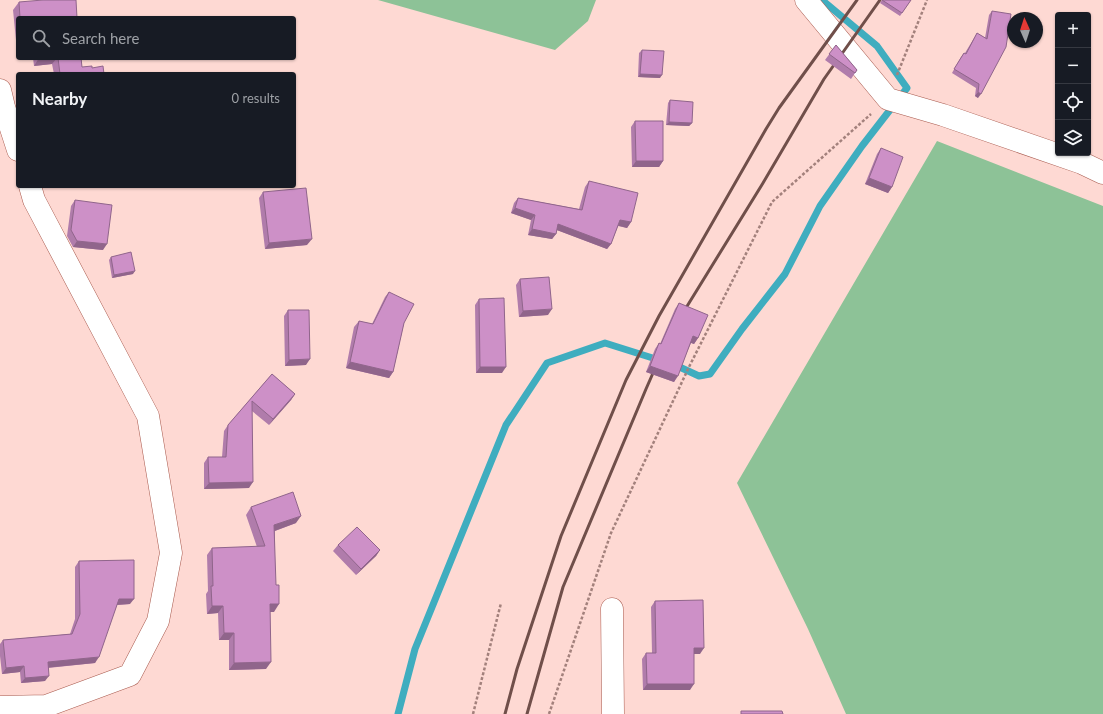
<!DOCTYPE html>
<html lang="en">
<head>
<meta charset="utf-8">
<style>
	:root { --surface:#171b24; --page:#242831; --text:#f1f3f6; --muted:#9ea1a6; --line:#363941 }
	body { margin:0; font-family:Lato,sans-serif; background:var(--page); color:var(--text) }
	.controls { position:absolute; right:12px; top:12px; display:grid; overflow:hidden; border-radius:4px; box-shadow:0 1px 3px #0004 }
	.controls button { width:36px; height:36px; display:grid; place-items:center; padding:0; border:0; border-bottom:1px solid var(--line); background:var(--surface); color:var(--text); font:20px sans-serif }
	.compass { position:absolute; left:1007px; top:12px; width:36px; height:36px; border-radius:50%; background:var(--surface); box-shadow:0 1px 3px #0004; rotate:357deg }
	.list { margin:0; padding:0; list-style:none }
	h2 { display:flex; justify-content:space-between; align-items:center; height:52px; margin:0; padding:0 16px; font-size:17px }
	h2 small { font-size:13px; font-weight:400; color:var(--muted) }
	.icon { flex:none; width:22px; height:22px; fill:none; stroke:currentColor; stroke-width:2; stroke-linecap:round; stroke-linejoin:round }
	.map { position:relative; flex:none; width:1103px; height:714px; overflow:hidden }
	.search { position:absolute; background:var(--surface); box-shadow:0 1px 3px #0004; left:16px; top:16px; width:280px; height:44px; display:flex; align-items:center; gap:10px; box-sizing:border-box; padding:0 14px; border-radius:4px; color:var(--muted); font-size:15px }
	.panel { position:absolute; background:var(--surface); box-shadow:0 1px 3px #0004; left:16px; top:72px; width:280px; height:116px; border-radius:4px }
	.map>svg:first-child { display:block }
</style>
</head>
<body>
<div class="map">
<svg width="1103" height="714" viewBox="0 0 1103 714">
	<rect width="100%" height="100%" fill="#fed9d3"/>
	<path fill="#8dc297" d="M 378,0 L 596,0 L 588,21 L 555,50 Z
		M 937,141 L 1103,206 L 1103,714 L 846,714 L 808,629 L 737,483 Z"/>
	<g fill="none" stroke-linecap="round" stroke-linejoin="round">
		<path stroke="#3fadbf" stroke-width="7" d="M 673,364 L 699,376 L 710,374 L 742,329 L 785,274 L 820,206 L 862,146 L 907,88 L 877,46 L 822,0
			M 398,714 L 415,649 L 506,425 L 547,363 L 605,343 L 659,360"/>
		<defs>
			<path id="minor" d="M 806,0 L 888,99 L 943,115 L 1082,163 L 1103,173
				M 0,90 L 4,107 L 18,150
				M 612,609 L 613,714
				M 0,707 L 46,706 L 130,675 L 158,621 L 171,553 L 148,416 L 34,200 L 30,186"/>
		</defs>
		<use href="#minor" stroke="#a95b4f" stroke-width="23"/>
		<path stroke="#a3817c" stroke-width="2.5" stroke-dasharray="3 2" stroke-linecap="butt" d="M 897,75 L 927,0
			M 473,714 L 501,603
			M 549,714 L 611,533 L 689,367 L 772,202 L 871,114"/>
		<use href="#minor" stroke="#fff" stroke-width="22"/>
		<path stroke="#704f4a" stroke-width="3" d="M 681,316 L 763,183 L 824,79 L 880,0
			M 505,714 L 517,669 L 561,536 L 626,380 L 659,316 L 766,129 L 779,108 L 857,0
			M 527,714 L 563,587 L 646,389 L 657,364"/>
	</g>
	<path fill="#b07cab" d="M 882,0 L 911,0 L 900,16 L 880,3 Z
		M 19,2 L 77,18 L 18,18 L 18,39 L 16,40 L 13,10 Z
		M 992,11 L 978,98 L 975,96 L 976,88 L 952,73 L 961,57 L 964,53 L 965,53 L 977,33 L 985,38 L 989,15 Z
		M 836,45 L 857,70 L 851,79 L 825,60 Z
		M 642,50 L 660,78 L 638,77 L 639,53 Z
		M 33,58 L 81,58 L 82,67 L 92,68 L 104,74 L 54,74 L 52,64 L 34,66 Z
		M 670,100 L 692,123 L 689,126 L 666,125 L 668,103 Z
		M 635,121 L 663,161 L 659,167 L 632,167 L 631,127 Z
		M 881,148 L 892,187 L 888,193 L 865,184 L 877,154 Z
		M 589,181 L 631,222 L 627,228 L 618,226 L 611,244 L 607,249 L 557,230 L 556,234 L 552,239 L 528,235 L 531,220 L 511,213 L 514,203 L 518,198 L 579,209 L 585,187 Z
		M 263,192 L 307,245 L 265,249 L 259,198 Z
		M 75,200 L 103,250 L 73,247 L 67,236 L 71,206 Z
		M 111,257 L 133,274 L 112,278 L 109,260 Z
		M 520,279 L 548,315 L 519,317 L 516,285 Z
		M 389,292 L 404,323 L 393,372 L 389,378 L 346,368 L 354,327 L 359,321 L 372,324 L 385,297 Z
		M 479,299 L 502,373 L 476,373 L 475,305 Z
		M 679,303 L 698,338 L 694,344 L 691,343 L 674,382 L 646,372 L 655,349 L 659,343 L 660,344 L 675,309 Z
		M 288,310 L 306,365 L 285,366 L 284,316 Z
		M 272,374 L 295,394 L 291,400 L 269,425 L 252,411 L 249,488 L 204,489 L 204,463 L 208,457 L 222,457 L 224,431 L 228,425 Z
		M 251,507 L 296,523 L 275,531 L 274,612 L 270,612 L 266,669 L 229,670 L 229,640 L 219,640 L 218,613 L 207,614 L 206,594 L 208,591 L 207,555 L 212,548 L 257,547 L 246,515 Z
		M 338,545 L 380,550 L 376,556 L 356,575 L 333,551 Z
		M 79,561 L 130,604 L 117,605 L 95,663 L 48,668 L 45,681 L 21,683 L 20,672 L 2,674 L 0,656 L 0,644 L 3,640 L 70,634 L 75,619 L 75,567 Z
		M 655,601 L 700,654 L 694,654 L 690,690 L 643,690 L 642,659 L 646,653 L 652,653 L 651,607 Z"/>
	<path fill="#90658b" d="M 39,58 L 57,58 L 52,64 L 34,66 Z
		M 640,74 L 662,75 L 660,78 L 638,77 Z
		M 978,92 L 981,94 L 978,98 L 975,96 Z
		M 669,122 L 692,123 L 689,126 L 666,125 Z
		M 636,161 L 663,161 L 659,167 L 632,167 Z
		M 869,178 L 892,187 L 888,193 L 865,184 Z
		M 515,208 L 535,215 L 531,220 L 511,213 Z
		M 620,220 L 631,222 L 627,228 L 616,225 Z
		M 558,224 L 611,244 L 607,249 L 554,229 Z
		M 532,229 L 556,234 L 552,239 L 528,235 Z
		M 312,239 L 307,245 L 265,249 L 269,243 Z
		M 77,241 L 107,244 L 103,250 L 73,247 Z
		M 135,271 L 133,274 L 112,278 L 114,275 Z
		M 552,309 L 548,315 L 519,317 L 523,311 Z
		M 693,336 L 698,338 L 694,344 L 689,342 Z
		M 310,359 L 306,365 L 285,366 L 289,360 Z
		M 350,362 L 393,372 L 389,378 L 346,368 Z
		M 650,366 L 678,376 L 674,382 L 646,372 Z
		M 480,367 L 506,367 L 502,373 L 476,373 Z
		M 295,394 L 291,400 L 269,425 L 273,419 Z
		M 253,482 L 249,488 L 204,489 L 209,483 Z
		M 301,516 L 296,523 L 269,533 L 274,525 Z
		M 380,550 L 376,556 L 356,575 L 361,569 Z
		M 119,599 L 134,599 L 130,604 L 115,605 Z
		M 270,604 L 279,604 L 274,612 L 265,612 Z
		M 212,606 L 223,606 L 218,613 L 207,614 Z
		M 224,633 L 234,633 L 229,640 L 219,640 Z
		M 694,648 L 704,648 L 700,654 L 690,654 Z
		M 99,657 L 95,663 L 44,668 L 48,662 Z
		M 271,662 L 266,669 L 229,670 L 234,663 Z
		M 24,666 L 20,672 L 2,674 L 6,668 Z
		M 49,676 L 45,681 L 21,683 L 25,678 Z
		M 647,684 L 694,684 L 690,690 L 643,690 Z"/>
	<path fill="#cd90c7" stroke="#90658b" d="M 43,0 L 76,0 L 77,18 L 20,18 L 19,2 Z
		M 882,0 L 911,0 L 902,13 Z
		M 992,11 L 1011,14 L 1006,47 L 981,94 L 978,92 L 979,84 L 954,69 L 964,53 L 966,54 L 977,33 L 987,39 Z
		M 836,45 L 857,70 L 855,73 L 829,54 Z
		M 642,50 L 664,51 L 662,75 L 640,74 Z
		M 58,58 L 81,58 L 82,67 L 92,66 L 92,68 L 103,66 L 104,74 L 60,74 Z
		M 670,100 L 693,102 L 692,123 L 669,122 Z
		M 635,121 L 663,121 L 663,161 L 636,161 Z
		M 881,148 L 903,157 L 892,187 L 869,178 Z
		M 589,181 L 638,193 L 631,222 L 620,220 L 611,244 L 558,224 L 556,234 L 532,229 L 535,215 L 515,208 L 518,198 L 582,210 Z
		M 306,188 L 312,239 L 269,243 L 263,192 Z
		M 75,200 L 112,205 L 107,244 L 77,241 L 71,230 Z
		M 131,252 L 135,271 L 114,275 L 111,257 Z
		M 549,277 L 552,309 L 523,311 L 520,279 Z
		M 389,292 L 414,304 L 404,323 L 393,372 L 350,362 L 359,321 L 373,324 Z
		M 504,298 L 506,367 L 480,367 L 479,299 Z
		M 679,303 L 708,315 L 698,338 L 693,336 L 678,376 L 650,366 L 659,343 L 661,344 Z
		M 288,310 L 309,310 L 310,359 L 289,360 Z
		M 272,374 L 295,394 L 273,419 L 252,401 L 253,482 L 209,483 L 208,457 L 226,457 L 228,425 Z
		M 293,492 L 301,516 L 274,525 L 276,585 L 279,585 L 279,604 L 270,604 L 271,662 L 234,663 L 234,633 L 224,633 L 223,606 L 212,606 L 211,586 L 213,586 L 212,548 L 265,546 L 251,507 Z
		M 357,527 L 380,550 L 361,569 L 338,545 Z
		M 134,560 L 134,599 L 119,599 L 99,657 L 48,662 L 49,676 L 25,678 L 24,666 L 6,668 L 3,640 L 72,634 L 80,614 L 79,561 Z
		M 703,600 L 704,648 L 694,648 L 694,684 L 647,684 L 646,653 L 656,653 L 655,601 Z
		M 741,711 L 782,711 L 783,714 L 741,714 Z"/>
</svg>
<div class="controls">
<button>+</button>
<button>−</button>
<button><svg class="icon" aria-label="locate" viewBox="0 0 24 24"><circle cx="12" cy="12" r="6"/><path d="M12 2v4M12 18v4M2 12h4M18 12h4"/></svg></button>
<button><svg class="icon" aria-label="layers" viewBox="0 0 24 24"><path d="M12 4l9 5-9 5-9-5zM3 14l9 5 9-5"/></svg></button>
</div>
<svg class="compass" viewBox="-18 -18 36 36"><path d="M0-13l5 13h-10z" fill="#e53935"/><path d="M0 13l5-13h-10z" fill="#9ea1a6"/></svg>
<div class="search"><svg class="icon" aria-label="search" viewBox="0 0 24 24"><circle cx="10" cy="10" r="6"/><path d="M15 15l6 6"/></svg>Search here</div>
<section class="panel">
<h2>Nearby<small>0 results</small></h2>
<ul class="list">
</ul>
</section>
</div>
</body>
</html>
